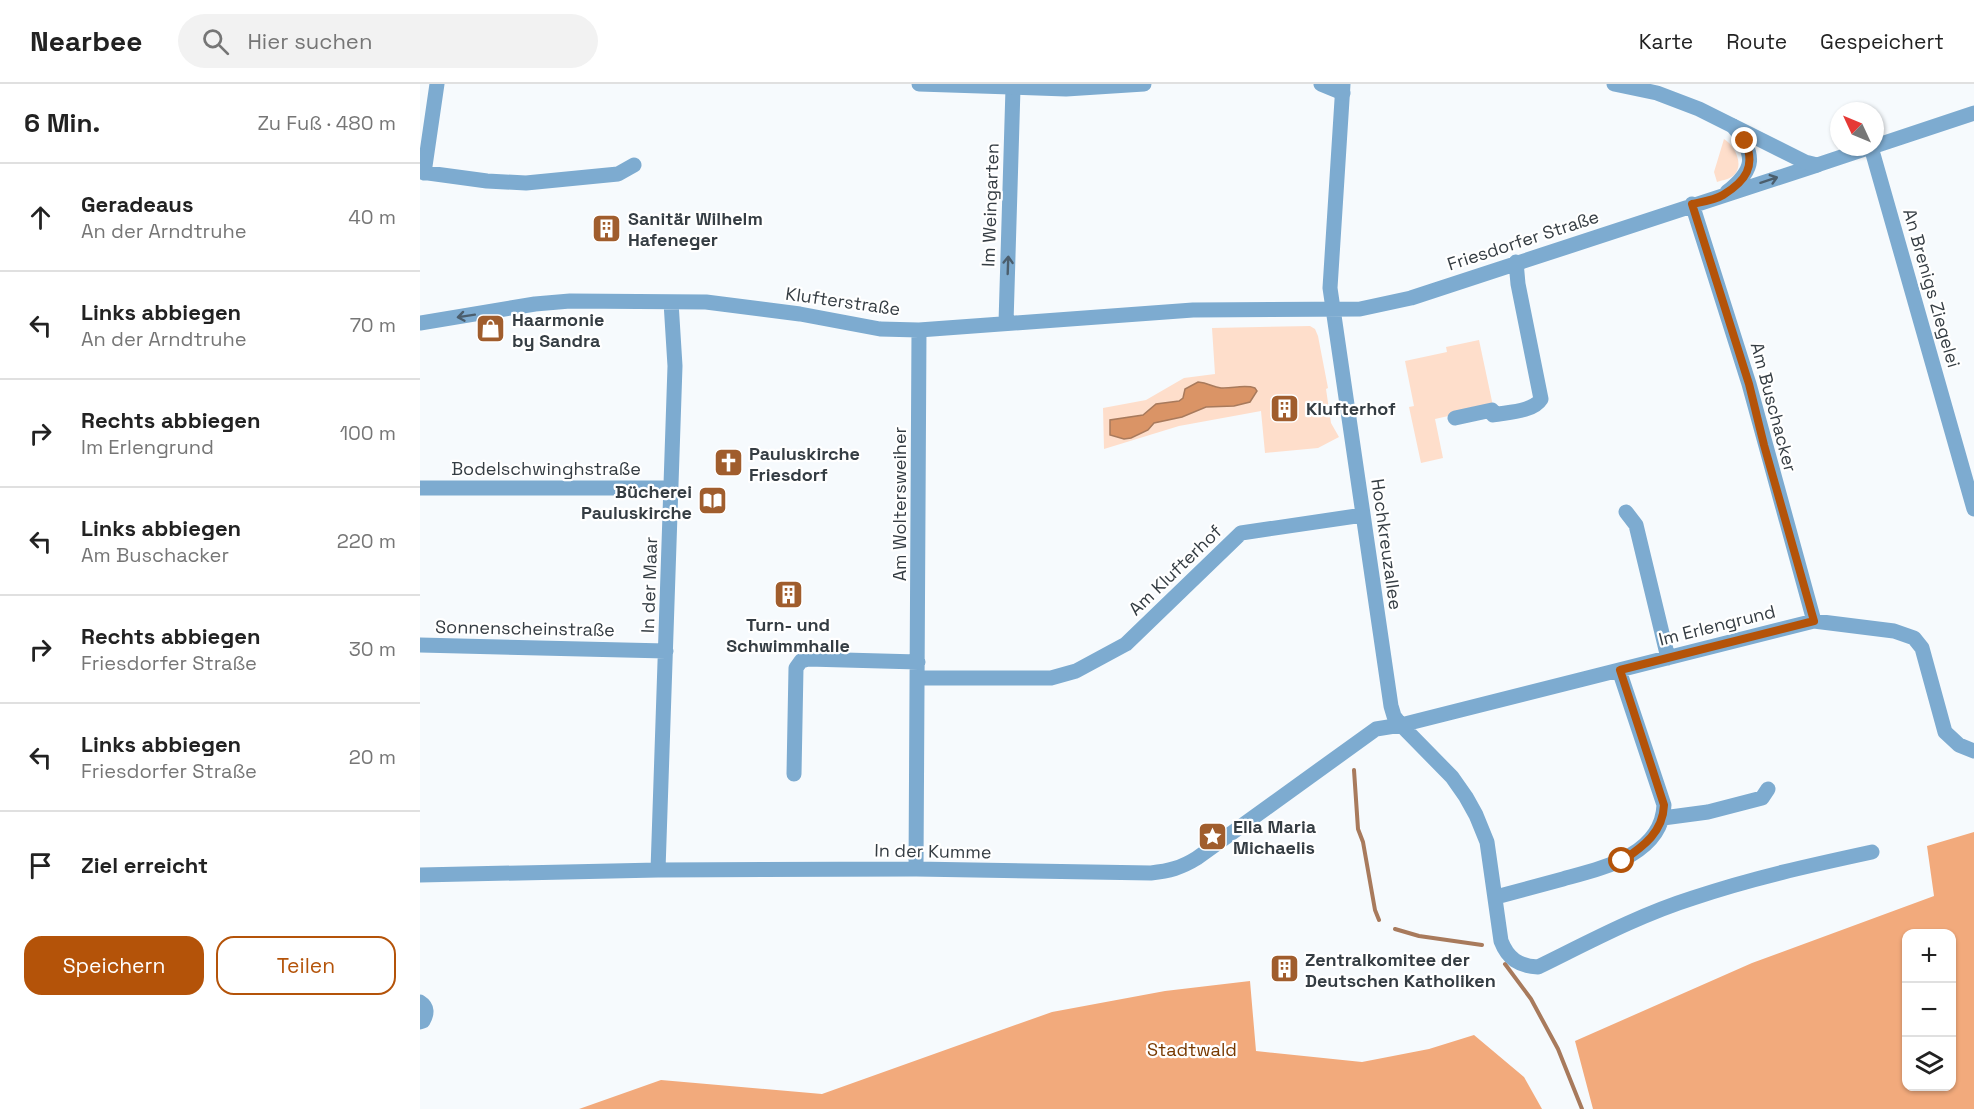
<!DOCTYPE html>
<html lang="de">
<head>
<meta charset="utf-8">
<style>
	:root { --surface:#fff; --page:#f2f2f2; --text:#222; --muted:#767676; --line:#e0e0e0; --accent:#b45309 }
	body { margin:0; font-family:"Space Grotesk",sans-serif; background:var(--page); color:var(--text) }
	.controls { position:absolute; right:18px; bottom:18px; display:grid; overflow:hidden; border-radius:12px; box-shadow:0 2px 4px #0004 }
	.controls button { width:54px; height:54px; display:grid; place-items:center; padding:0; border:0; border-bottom:2px solid var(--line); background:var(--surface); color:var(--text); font:30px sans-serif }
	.compass { position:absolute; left:1410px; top:18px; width:54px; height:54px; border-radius:50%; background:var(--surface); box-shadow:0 2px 4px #0004; rotate:314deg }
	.stop { position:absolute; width:18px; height:18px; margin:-14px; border:4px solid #b45309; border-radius:50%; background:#fff }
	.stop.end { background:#b45309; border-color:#fff; box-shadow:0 2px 6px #0008 }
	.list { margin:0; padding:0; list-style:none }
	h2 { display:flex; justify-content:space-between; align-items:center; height:78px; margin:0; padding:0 24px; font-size:26px }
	h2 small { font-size:20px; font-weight:400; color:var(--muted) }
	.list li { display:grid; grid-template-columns:39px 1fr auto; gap:18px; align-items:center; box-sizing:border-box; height:108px; padding:0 24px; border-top:2px solid var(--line) }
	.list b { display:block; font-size:22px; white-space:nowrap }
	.list p { margin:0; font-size:20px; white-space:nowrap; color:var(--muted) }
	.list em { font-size:20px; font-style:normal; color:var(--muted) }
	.actions { display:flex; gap:12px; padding:18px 24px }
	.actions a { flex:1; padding:14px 0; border:2px solid var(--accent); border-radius:18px; text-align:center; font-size:21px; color:var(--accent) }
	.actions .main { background:var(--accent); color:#fff }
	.icon { flex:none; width:33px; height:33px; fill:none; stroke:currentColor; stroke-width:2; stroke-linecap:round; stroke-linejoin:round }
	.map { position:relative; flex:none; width:1554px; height:1025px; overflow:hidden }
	header { display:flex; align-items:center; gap:36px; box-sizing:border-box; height:84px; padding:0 30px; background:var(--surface); border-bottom:2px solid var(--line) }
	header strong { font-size:28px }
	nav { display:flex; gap:33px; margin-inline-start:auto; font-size:21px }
	.search { width:420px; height:54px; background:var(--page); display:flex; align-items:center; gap:15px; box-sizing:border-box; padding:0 21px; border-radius:33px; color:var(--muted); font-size:22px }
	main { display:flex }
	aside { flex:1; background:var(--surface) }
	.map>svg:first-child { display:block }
</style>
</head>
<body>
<header>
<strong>Nearbee</strong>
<div class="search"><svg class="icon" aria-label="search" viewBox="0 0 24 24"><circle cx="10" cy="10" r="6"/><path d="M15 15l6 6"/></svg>Hier suchen</div>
<nav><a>Karte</a><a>Route</a><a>Gespeichert</a></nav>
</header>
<main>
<aside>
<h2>6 Min.<small>Zu Fuß · 480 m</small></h2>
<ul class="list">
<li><svg class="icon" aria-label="ahead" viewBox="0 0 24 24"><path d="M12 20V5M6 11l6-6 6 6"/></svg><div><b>Geradeaus</b><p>An der Arndtruhe</p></div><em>40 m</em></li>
<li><svg class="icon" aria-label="left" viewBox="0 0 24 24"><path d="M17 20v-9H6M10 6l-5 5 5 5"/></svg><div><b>Links abbiegen</b><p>An der Arndtruhe</p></div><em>70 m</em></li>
<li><svg class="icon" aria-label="right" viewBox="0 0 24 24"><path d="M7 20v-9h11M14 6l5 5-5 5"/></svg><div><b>Rechts abbiegen</b><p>Im Erlengrund</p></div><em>100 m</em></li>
<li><svg class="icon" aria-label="left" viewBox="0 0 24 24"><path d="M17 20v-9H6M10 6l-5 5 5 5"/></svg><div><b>Links abbiegen</b><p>Am Buschacker</p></div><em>220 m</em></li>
<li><svg class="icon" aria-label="right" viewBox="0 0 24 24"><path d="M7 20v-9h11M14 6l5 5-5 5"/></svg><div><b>Rechts abbiegen</b><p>Friesdorfer Straße</p></div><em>30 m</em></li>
<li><svg class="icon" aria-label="left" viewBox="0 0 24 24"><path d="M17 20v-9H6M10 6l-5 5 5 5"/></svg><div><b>Links abbiegen</b><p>Friesdorfer Straße</p></div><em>20 m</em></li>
<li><svg class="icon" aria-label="arrive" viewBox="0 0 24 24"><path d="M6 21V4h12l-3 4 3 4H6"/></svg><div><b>Ziel erreicht</b></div></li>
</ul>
<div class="actions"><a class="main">Speichern</a><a>Teilen</a></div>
</aside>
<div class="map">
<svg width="1554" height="1025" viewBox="0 0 1554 1025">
	<rect width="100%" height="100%" fill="#f6fafd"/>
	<path fill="#fedecb" d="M 1304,55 C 1314,61 1324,79 1315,90 C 1311,95 1303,96 1297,98 L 1294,88 Z
		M 890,242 L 895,245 L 898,252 L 908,304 L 906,305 L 911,339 L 919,353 L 898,364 L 845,369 L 841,327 L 759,342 L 684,365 L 683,324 L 726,316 L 764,294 L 795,290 L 792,244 Z
		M 1059,256 L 1073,322 L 1015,335 L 1023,374 L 1001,379 L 989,323 L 994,322 L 985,277 L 1027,268 L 1026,263 Z"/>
	<path fill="#f2aa7c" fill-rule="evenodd" d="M 1554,748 L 1554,1025 L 1173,1025 L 1155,957 L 1332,879 L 1514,812 L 1507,762 ZM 1486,850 L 1532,850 L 1532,1002 L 1486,1002 Z
		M 830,897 L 836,967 L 942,978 L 1009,965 L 1054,951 L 1104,993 L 1122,1025 L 159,1025 L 241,996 L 402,1010 L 632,928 L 745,907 Z"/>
	<path fill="#da9466" stroke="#a87a5c" stroke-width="1.5" d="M 778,298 C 789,299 792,303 801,304 C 812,305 824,300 835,304 L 837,307 L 830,318 L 814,322 L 786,323 L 762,333 L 734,339 L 728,346 L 711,354 L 704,355 L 690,351 L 690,336 L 723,331 L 736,320 L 759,317 L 763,314 L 765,305 Z"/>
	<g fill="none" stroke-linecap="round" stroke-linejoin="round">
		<path stroke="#a87a5c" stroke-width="4" d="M 934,686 L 938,745 L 943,758 L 955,826 L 959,836
			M 975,845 L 999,852 L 1062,861
			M 1085,880 L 1111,915 L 1138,965 L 1162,1025"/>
		<path stroke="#7dabd0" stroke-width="15" d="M 923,0 L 910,204 L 971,622 L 974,632 L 981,641 L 1032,693 L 1046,713 L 1056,731 L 1067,758 L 1081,857 C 1088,875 1099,882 1118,883 C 1169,858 1219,831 1273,814 C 1332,794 1392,781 1452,768
			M 1451,63 L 1554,425
			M 0,88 L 67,97 L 106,99 L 198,90 L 214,81
			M 4,89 L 17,0
			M 1307,108 C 1336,85 1336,71 1313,42
			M 1272,120 L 1329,300 L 1394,537
			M 0,239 L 115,220 L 150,217 L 286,218 L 380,230 L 460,245 L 499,246 L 773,226 L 940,225 L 991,214 L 1397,81
			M 586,239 L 593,4
			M 1035,334 L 1072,326 L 1073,331 C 1087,328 1113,328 1121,315 L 1098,200 L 1096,178
			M 0,404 L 251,404
			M 1206,428 L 1216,441 L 1248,574
			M 0,561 L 246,567
			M 497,594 L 631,594 L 656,587 L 706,560 L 821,449 L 943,431
			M 374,690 L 376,584 L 381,577 L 388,575 L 498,578
			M 1243,734 L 1288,728 L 1342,714 L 1348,705
			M 496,785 L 499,246
			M 238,786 L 255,282 L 251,218
			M 0,791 L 238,786 L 496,785 L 731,789 C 749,787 761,784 777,774 L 956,645 L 981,641 L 1394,537 L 1474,547 L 1494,554 L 1502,564 L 1525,648 L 1539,661 L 1554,667
			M 1076,813 C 1098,807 1121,801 1143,795 C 1183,784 1242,771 1244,721 L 1199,586
			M 0,918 C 8,923 7,930 3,937 L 0,938"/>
		<path stroke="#7dabd0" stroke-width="15" d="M 499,0 L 646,5 L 724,0
			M 901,0 L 923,9
			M 1194,0 L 1237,9 L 1279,25 L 1385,78 L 1397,81 L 1451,63
			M 1455,62 L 1554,29"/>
	</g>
	<defs><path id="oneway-shaft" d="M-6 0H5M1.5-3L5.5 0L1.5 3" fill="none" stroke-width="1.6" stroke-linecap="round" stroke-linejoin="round" transform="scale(1.5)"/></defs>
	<g stroke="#4b5e6d">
		<use href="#oneway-shaft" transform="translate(1349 96) rotate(-18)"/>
		<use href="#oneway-shaft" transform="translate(588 181) rotate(-88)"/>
		<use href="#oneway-shaft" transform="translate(46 232) rotate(171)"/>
	</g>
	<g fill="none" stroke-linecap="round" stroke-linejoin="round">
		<path stroke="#b45309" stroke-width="8" d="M 1202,777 C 1224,762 1243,748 1244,721 L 1200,586 L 1394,537 L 1344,361 L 1329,300 L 1272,120 C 1281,118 1295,116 1303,111 C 1326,97 1336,82 1325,57"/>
	</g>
	<defs>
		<symbol id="building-square" viewBox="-11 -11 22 22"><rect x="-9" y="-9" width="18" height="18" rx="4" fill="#a05d2d" stroke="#fff"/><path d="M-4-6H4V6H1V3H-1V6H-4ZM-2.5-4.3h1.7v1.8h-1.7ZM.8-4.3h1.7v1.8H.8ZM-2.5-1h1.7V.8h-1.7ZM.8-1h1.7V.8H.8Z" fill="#fff"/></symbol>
		<symbol id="shop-square" viewBox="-11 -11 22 22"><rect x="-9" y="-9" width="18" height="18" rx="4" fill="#a05d2d" stroke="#fff"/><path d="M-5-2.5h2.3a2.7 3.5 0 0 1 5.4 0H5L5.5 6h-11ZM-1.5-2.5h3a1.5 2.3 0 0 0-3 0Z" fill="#fff"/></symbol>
		<symbol id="church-square" viewBox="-11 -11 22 22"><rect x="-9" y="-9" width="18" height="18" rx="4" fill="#a05d2d" stroke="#fff"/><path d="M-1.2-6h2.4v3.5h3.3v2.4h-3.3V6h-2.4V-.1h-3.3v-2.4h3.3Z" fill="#fff"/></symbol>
		<symbol id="library-square" viewBox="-11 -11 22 22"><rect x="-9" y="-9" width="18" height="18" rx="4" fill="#a05d2d" stroke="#fff"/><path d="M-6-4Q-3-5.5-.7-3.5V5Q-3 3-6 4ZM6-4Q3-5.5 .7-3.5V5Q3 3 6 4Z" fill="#fff"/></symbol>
		<symbol id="sight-square" viewBox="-11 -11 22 22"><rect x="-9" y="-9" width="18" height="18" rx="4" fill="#a05d2d" stroke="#fff"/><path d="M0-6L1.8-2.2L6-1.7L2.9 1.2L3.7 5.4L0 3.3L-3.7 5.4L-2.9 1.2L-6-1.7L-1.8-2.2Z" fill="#fff"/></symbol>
	</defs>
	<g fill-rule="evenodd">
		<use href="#building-square" x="170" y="128" width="33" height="33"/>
		<use href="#shop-square" x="54" y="228" width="33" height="33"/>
		<use href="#building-square" x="848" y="308" width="33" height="33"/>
		<use href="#church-square" x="292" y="362" width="33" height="33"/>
		<use href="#library-square" x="276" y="400" width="33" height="33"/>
		<use href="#building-square" x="352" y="494" width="33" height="33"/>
		<use href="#sight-square" x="776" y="736" width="33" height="33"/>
		<use href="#building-square" x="848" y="868" width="33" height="33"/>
	</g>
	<g text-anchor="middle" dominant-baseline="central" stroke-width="4.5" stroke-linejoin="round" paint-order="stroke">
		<g font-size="18" fill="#353d43" stroke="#fff">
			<text transform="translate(570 121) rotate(-88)">Im Weingarten</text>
			<text transform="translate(1103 156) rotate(-18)">Friesdorfer Straße</text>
			<text transform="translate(1512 204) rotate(74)">An Brenigs Ziegelei</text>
			<text transform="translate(423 217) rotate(8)">Klufterstraße</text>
			<text transform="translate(1354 323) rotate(75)">Am Buschacker</text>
			<text x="126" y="384">Bodelschwinghstraße</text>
			<text transform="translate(479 420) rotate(-90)">Am Woltersweiher</text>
			<text transform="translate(967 460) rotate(82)">Hochkreuzallee</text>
			<text transform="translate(755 486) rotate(-44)">Am Klufterhof</text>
			<text transform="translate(229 501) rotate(-88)">In der Maar</text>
			<text transform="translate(1297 541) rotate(-14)">Im Erlengrund</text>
			<text transform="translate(105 544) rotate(1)">Sonnenscheinstraße</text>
			<text transform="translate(513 767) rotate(1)">In der Kumme</text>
		</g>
		<g font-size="18" font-weight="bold" fill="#353d43" stroke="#fff" text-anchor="start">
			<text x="208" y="134">Sanitär Wilhelm<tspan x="208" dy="21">Hafeneger</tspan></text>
			<text x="92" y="235">Haarmonie<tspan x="92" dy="21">by Sandra</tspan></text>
			<text x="886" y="324">Klufterhof</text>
			<text x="329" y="369">Pauluskirche<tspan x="329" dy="21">Friesdorf</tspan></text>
			<text x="272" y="407" text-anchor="end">Bücherei<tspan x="272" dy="21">Pauluskirche</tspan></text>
			<text x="368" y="540" text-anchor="middle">Turn- und<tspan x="368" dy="21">Schwimmhalle</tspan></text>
			<text x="813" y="742">Ella Maria<tspan x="813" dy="21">Michaelis</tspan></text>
			<text x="885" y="875">Zentralkomitee der<tspan x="885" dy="21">Deutschen Katholiken</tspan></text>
		</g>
		<g font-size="18" fill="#783900" stroke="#fff">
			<text x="772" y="965">Stadtwald</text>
		</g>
	</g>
</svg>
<div class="controls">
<button>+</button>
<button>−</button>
<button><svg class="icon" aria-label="layers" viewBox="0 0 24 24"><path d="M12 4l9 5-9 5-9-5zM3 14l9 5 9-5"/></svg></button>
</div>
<svg class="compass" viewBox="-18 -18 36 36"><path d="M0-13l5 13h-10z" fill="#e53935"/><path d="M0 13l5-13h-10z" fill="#767676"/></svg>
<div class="stop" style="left:1202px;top:777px"></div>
<div class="stop end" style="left:1325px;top:57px"></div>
</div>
</main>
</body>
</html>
